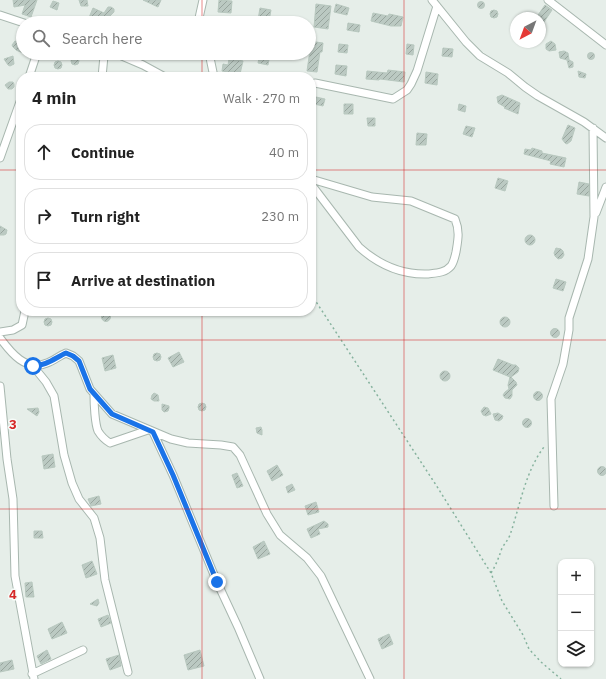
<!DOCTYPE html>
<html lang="en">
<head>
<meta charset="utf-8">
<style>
	:root { --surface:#fff; --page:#f2f2f2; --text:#222; --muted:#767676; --line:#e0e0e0 }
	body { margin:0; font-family:"IBM Plex Sans",sans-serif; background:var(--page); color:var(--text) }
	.controls { position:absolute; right:12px; bottom:12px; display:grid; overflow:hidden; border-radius:8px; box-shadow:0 1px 3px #0004 }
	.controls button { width:36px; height:36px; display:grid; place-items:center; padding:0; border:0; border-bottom:1px solid var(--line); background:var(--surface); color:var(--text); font:20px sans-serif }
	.compass { position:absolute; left:510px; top:12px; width:36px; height:36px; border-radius:50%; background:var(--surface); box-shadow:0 1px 3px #0004; rotate:221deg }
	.stop { position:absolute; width:12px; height:12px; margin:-9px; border:3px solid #1a73e8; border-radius:50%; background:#fff }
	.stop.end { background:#1a73e8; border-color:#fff; box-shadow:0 1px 4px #0008 }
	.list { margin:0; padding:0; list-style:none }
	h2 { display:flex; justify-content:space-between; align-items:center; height:52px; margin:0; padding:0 16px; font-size:17px }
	h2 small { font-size:13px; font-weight:400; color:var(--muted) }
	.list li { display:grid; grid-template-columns:26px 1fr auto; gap:12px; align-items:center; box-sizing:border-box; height:56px; margin:0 8px 8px; padding:0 8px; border:1px solid var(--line); border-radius:16px }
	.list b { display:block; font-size:15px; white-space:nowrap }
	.list em { font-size:13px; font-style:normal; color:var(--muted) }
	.icon { flex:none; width:22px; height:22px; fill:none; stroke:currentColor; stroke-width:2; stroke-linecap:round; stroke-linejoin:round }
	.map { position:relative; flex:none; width:606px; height:679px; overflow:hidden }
	.search { position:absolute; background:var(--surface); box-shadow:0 1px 3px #0004; left:16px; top:16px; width:300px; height:44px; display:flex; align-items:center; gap:10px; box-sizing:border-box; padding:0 14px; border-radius:22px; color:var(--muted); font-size:15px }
	.panel { position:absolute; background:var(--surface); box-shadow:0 1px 3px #0004; left:16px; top:72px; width:300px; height:244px; border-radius:16px }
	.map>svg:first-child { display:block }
</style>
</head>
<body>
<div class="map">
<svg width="606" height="679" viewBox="0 0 606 679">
	<defs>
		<pattern id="building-hatch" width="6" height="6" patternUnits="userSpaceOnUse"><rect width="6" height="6" fill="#bbc9c2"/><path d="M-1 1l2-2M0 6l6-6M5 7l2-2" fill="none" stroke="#98a59e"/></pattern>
	</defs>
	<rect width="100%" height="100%" fill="#e6eee9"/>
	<path fill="url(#building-hatch)" stroke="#b8c8bf" d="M 13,0 L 37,0 L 31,17 L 22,14 L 25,5 L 14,7 Z
		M 79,0 L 87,0 L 88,6 L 81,6 Z
		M 143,0 L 161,0 L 158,7 Z
		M 219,0 L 232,1 L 231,13 L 218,12 Z
		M 53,1 L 59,3 L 57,10 L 50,7 Z
		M477.5 5a3.5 3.5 0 1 1 7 0a3.5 3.5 0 1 1-7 0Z
		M 316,4 L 331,6 L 328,29 L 314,27 Z
		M 336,4 L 349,8 L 347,15 L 334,12 Z
		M 545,5 L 552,10 L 540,28 L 540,18 L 536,18 Z
		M 108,7 L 111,7 L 114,9 L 114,12 L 109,17 L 110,23 L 97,23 L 88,20 L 93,8 L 104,13 Z
		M 260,8 L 271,10 L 269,21 L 258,20 Z
		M490 14a4 4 0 1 1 8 0a4 4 0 1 1-8 0Z
		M 373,13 L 388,16 L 389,14 L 403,17 L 401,26 L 391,26 L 371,21 Z
		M 348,23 L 360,25 L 359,32 L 347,30 Z
		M 15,41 L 23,44 L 23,53 L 16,50 L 13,47 L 12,45 Z
		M 309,41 L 323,43 L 322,52 L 320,52 L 317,72 L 307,71 L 310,50 L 309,50 Z
		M 551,41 L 555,44 L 556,50 L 549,51 L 546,49 L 546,44 Z
		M 339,44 L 348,45 L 347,53 L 338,52 Z
		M 407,44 L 414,45 L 413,55 L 406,54 Z
		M 443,48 L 453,49 L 452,57 L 442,56 Z
		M 564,51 L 568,53 L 569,60 L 573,62 L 573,67 L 569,68 L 567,60 L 560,58 L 559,52 Z
		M587.5 56a3.5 3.5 0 1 1 7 0a3.5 3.5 0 1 1-7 0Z
		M 260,53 L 270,54 L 268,65 L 258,63 Z
		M 13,56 L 14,64 L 10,66 L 8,65 L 4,59 Z
		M71 61a4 4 0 1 1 8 0a4 4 0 1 1-8 0Z
		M 229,59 L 243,61 L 240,74 L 222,71 L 223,64 L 228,65 Z
		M54 65a4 4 0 1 1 8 0a4 4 0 1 1-8 0Z
		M 336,65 L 347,66 L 346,76 L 335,74 Z
		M 388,70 L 405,72 L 404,82 L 380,79 L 379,80 L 366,79 L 367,71 L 387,73 Z
		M 578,71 L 586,74 L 585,78 L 579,77 Z
		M 426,72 L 438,74 L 437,85 L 425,83 Z
		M 9,82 L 13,82 L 14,84 L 14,87 L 12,89 L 8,89 L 5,85 Z
		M 502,95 L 520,103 L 518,114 L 504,108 L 505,107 L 498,103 L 497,97 Z
		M 316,97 L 325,99 L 323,106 L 314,104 Z
		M 344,104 L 353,104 L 353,114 L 344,114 Z
		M 459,104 L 466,106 L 465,112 L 458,110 Z
		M 367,118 L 375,118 L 375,126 L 368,126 Z
		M 568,125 L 575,128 L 571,141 L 567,144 L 565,143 L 562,139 Z
		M 466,126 L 475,128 L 472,137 L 463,134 Z
		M 417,133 L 427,134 L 426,145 L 416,145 Z
		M 532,148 L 542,151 L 542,153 L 566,158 L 564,167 L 550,164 L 551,161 L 524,154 L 525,149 L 531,150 Z
		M 498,178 L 508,181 L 505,191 L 495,188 Z
		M 579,182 L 589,184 L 589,196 L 577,194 Z
		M 0,226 L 7,230 L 6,234 L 4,235 L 0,235 Z
		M525 240a5 5 0 1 1 10 0a5 5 0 1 1-10 0Z
		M 556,248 L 561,249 L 563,251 L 564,255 L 562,258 L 558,259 L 555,256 L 554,253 Z
		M 556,279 L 566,282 L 563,291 L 553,288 Z
		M101.5 317a4.5 4.5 0 1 1 9 0a4.5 4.5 0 1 1-9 0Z
		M500 322a5 5 0 1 1 10 0a5 5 0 1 1-10 0Z
		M44 322a4 4 0 1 1 8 0a4 4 0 1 1-8 0Z
		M550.5 333a4.5 4.5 0 1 1 9 0a4.5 4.5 0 1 1-9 0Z
		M 179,352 L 184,362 L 173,367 L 168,358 Z
		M153 357a4 4 0 1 1 8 0a4 4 0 1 1-8 0Z
		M 113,355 L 116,368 L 105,371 L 102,358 Z
		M 498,359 L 513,365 L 516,365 L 519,368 L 518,372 L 511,377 L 516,382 L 517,385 L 512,390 L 512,396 L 510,399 L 505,398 L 503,395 L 505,392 L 509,389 L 508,385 L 510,377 L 493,370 Z
		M440 376a5 5 0 1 1 10 0a5 5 0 1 1-10 0Z
		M533.5 396a4.5 4.5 0 1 1 9 0a4.5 4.5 0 1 1-9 0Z
		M 154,393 L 158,395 L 159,401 L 154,401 L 151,399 L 152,395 Z
		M198 407a4 4 0 1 1 8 0a4 4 0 1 1-8 0Z
		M 162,404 L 169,406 L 169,408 L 168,411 L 164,412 L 162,410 Z
		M 484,407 L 488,408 L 491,414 L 486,416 L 483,415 L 481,411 Z
		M 38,408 L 39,412 L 37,416 L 27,409 Z
		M 498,413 L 503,416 L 502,419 L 499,421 L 495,420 L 493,414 Z
		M522.5 423a4.5 4.5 0 1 1 9 0a4.5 4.5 0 1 1-9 0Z
		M 261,427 L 262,430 L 262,435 L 257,433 L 256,428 Z
		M 53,454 L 55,467 L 44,469 L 42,456 Z
		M 277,465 L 283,475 L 272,481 L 267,471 Z
		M597.5 471a4.5 4.5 0 1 1 9 0a4.5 4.5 0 1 1-9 0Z
		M 237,473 L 243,486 L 237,488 L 232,475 Z
		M 292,484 L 295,490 L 288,493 L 286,487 Z
		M 99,496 L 101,504 L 91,506 L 88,499 Z
		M 316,502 L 319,512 L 308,515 L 305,506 Z
		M 324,521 L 328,524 L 328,527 L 318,529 L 320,534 L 311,538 L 307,529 Z
		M 34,531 L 42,531 L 43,538 L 34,538 Z
		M 264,541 L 270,554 L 258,559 L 253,547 Z
		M 92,561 L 97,574 L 86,578 L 82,565 Z
		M 32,582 L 34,597 L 26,597 L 25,583 Z
		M 98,599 L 99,603 L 97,606 L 90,604 Z
		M 108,615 L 111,623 L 101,627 L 98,619 Z
		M 62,622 L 67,633 L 52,639 L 48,629 Z
		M 389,634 L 393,644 L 382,649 L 378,639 Z
		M 47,650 L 51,659 L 41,664 L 37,656 Z
		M 200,650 L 204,666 L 188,670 L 184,655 Z
		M 119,655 L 121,666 L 110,670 L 106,659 Z
		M 12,660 L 14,669 L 0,672 L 0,663 Z"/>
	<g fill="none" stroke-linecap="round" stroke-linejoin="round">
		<defs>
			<path id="street" d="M 432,0 L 466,42 L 480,56 L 508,73 L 525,87 L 538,96 L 584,122 L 606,138
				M 548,0 L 606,45
				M 0,15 L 24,23
				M 201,23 L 199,18 L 203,0
				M 115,53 L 143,65 L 165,77
				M 209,53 L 214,77
				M 29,77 L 37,53
				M 102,77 L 104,56 L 108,53
				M 315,83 L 393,99 L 407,90 L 411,84 L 417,71 L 437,6
				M 0,158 L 21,99
				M 311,179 L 372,197 L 411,201 L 455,219 C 460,231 458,240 456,252 C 455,256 454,262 451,266 C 445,273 436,273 428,274 C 401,275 379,265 359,247 L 311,184
				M 596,213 L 606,187
				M 0,332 L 13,330 L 22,325 L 25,311
				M 0,338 C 11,353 26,372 47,363 C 53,361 59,356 66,353 L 73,356 L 79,361 L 90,389 L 112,414 L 171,439 L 188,443 L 221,445 L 233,447 L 240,455 L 267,514 L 280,535 L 307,558 L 321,576 L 370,679
				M 33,366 L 46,382 L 54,396 L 64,455 L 72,483 L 79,499 L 94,518 L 100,538 L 105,580 L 128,672
				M 0,386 L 7,459 L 13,499 L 15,576 L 34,679
				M 94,395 C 94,404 95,424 98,431 C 101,436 105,440 110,443 L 148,430
				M 153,432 L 173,475 L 217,582 L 238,627 L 260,679
				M 554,506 L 551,399 L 563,364 L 569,330 L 569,318 L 588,259 L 594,217 L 593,128
				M 32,674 L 83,650"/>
		</defs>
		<use href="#street" stroke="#a8b7af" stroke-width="9"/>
		<path stroke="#86b29e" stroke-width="1.5" stroke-dasharray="2 3" stroke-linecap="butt" d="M 311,294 L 436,485 L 491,573 L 502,601 L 523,635 L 529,649 L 541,662 L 561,679
			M 491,573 C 496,565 499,557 502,548 C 505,543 508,540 510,535 C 520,506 525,472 544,447"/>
		<use href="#street" stroke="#fff" stroke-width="7"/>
	</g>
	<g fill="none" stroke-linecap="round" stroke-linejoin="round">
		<path stroke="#1a73e8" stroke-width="5" d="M 33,366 C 46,366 55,358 66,353 L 73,356 L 79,361 L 90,389 L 112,414 L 153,432 L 173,475 L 217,582"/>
	</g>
	<path fill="none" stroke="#d62828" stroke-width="1" stroke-opacity="0.55" d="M 202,0 L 202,23M 404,0 L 404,679M 202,53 L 202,77M 0,170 L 21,170M 311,170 L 606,170M 202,311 L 202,679M 0,340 L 606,340M 0,509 L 606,509"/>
	<g font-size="13" text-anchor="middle" font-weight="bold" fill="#d62828" stroke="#f6fbf8" stroke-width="3" stroke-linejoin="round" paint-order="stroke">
		<text x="13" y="429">3</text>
		<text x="13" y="599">4</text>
	</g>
</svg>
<div class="controls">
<button>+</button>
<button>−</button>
<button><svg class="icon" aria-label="layers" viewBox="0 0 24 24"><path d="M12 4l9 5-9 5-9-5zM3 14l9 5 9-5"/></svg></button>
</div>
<svg class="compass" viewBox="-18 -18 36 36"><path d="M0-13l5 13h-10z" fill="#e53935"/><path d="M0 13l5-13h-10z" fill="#767676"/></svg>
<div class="stop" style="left:33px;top:366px"></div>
<div class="stop end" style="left:217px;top:582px"></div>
<div class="search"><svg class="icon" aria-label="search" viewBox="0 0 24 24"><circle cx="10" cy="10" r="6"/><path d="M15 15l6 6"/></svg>Search here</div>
<section class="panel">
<h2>4 min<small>Walk · 270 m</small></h2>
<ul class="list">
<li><svg class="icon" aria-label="ahead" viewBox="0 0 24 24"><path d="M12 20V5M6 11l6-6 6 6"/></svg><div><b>Continue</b></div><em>40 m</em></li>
<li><svg class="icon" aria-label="right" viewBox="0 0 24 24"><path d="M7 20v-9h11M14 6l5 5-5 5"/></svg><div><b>Turn right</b></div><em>230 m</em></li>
<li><svg class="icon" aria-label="arrive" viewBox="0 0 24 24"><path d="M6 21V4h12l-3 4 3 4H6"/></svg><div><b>Arrive at destination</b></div></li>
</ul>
</section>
</div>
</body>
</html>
